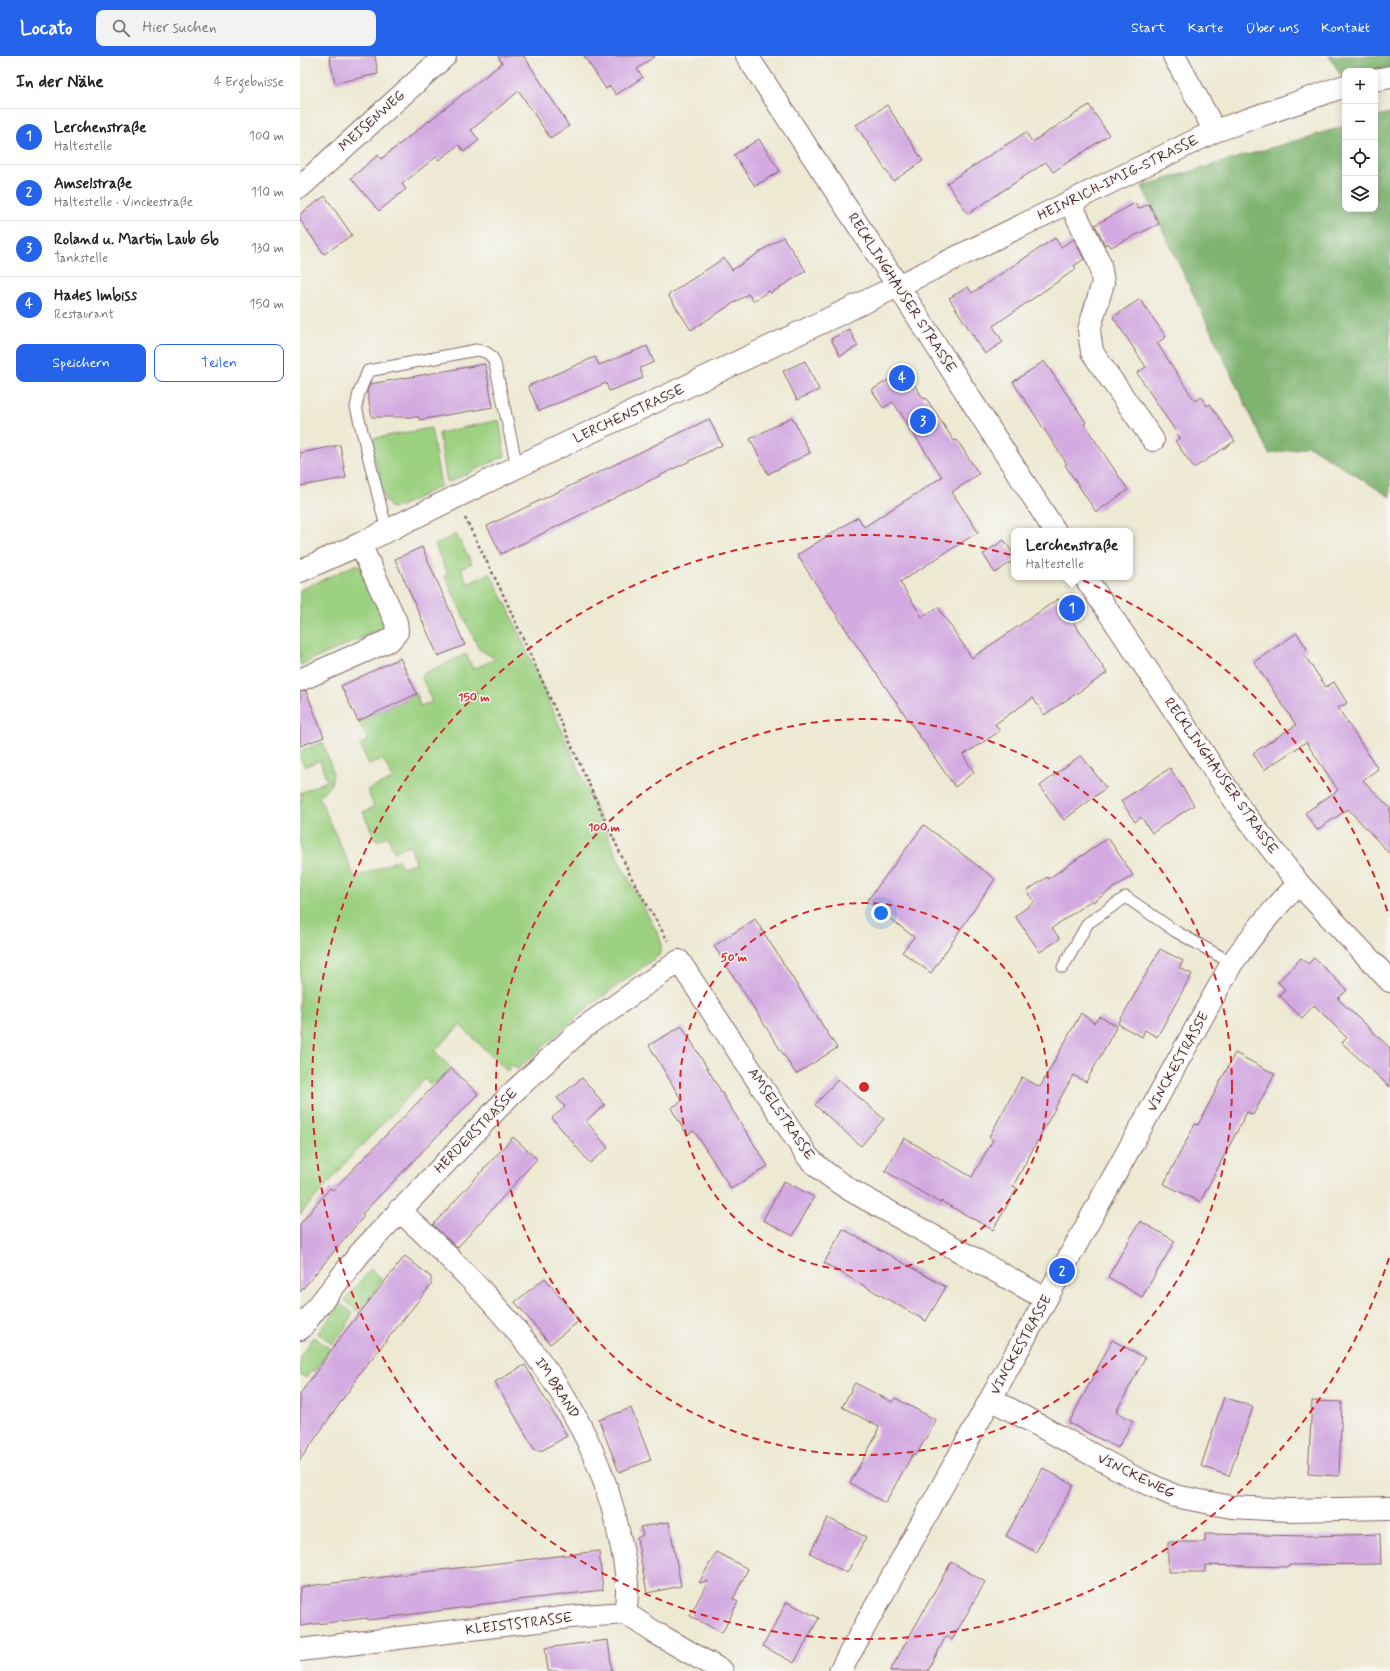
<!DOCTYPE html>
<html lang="de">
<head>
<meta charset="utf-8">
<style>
	:root { --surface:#fff; --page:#f2f2f2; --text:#222; --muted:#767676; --line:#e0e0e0; --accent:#2563eb }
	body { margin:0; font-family:Mynerve,sans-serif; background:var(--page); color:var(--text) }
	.controls { position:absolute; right:12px; top:12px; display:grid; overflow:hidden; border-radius:8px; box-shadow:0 2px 10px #0003 }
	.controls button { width:36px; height:36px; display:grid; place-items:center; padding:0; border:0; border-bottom:1px solid var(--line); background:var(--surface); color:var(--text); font:20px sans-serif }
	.you { position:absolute; left:581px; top:857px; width:14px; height:14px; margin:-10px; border:3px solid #fff; border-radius:50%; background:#1a73e8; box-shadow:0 0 0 6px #1a73e833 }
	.badge { display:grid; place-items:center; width:26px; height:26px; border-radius:50%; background:var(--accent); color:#fff; font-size:13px; font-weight:700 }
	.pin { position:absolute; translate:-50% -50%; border:2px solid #fff; box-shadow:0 1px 4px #0006 }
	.popup { position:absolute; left:711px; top:472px; width:122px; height:52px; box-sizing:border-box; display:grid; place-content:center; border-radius:8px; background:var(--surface); filter:drop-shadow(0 1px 3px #0005); font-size:13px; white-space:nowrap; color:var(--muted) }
	.popup b { font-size:15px; color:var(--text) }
	.popup::after { content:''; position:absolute; left:50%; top:100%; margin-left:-8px; border:8px solid transparent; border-top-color:var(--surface) }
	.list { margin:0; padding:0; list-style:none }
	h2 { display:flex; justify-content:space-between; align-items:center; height:52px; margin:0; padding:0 16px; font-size:17px }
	h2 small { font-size:13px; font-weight:400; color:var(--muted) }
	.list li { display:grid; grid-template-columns:26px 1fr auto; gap:12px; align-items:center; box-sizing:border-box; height:56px; padding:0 16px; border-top:1px solid var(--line) }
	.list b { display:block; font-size:15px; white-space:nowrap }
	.list p { margin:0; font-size:13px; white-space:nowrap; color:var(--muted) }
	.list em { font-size:13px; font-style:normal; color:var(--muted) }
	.actions { display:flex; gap:8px; padding:12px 16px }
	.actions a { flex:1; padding:9px 0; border:1px solid var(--accent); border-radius:8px; text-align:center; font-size:14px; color:var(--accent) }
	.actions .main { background:var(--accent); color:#fff }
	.icon { flex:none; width:22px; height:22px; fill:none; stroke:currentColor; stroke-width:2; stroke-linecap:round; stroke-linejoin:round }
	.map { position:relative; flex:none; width:1090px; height:1615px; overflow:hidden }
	header { display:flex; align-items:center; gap:24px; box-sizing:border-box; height:56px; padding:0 20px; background:var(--accent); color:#fff }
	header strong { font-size:19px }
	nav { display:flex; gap:22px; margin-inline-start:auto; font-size:14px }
	.search { width:280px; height:36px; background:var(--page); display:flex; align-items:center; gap:10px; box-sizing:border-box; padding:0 14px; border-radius:8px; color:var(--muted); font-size:15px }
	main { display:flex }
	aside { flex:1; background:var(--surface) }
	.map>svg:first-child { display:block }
</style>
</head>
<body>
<header>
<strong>Locato</strong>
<div class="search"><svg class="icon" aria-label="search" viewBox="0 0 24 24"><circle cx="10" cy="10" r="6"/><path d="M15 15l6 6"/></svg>Hier suchen</div>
<nav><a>Start</a><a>Karte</a><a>Über uns</a><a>Kontakt</a></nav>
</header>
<main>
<aside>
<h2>In der Nähe<small>4 Ergebnisse</small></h2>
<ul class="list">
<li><span class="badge">1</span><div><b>Lerchenstraße</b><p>Haltestelle</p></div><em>100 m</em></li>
<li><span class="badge">2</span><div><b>Amselstraße</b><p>Haltestelle · Vinckestraße</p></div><em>110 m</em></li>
<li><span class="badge">3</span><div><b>Roland u. Martin Laub Gb</b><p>Tankstelle</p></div><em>130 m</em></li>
<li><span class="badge">4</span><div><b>Hades Imbiss</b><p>Restaurant</p></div><em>150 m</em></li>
</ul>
<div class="actions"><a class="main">Speichern</a><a>Teilen</a></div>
</aside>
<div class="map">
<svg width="1090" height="1615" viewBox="0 0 1090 1615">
	<rect width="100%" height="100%" fill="#f6f6f2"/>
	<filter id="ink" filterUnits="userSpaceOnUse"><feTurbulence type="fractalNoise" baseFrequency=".025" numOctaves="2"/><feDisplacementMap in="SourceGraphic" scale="8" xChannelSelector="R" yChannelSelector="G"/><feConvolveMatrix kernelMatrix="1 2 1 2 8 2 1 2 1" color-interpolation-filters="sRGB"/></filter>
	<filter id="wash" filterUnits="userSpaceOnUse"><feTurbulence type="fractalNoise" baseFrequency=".012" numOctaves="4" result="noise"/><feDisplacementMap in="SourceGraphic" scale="16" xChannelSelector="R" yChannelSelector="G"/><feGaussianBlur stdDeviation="0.9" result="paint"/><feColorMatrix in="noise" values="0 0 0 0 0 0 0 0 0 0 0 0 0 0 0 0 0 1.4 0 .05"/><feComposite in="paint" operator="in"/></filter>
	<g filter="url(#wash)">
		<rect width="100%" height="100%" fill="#ede9d3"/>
		<path fill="#9dd182" stroke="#747856" d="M 199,364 L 205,400 L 147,427 L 139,377 Z
			M 131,372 L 141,430 L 99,451 L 91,452 L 85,444 L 82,436 L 70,383 Z
			M 156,478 L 172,507 L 161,512 L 168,528 L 190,517 L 208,552 L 318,803 L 359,880 C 362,888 362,891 359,899 L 287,952 L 218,1013 L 213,1009 L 207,1015 L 160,969 L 135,995 L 151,1012 L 135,1028 L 133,1025 L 130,1028 L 125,1023 L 53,1099 L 0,1159 L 0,744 L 2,743 L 0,737 L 27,725 L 20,704 L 5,711 L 0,703 L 0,695 L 23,686 L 33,717 L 31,728 L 19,741 L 55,822 L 98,804 L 103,812 L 116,806 L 109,789 L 94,796 L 88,780 L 76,785 L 63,756 L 74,751 L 67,734 L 93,723 L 83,703 L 69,709 L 60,689 L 68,684 L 58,665 L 117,638 L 120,650 L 132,646 L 121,619 L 166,598 L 173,613 L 196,603 L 179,593 L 145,520 L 148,519 L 135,489 Z
			M 55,509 L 59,509 L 87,569 L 87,574 L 76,586 L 71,578 L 0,609 L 0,534 Z
			M 71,1213 L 81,1222 L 81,1226 L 61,1253 L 57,1255 L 44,1244 Z
			M 41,1248 L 53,1257 L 45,1272 L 32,1288 L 18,1277 Z
			M 14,1281 L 30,1293 L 14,1316 L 11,1315 L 6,1322 L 0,1318 L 0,1300 Z"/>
		<path fill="#7eb370" stroke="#64694e" d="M 1029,0 L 1090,0 L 1090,14 L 1045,15 L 1044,24 Z
			M 1090,57 L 1090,441 L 1009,390 L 969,398 L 842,130 L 1045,70 L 1045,153 L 1075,153 L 1075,61 Z"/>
		<g id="blocks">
			<path fill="#d3aae1" d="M 29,0 L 75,0 L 78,18 L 35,27 Z
				M 198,0 L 224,0 L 269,70 L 250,82 L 219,35 L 171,74 L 179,84 L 164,96 L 159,89 L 139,104 L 136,101 L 102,128 L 106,133 L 79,155 L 51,122 L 78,99 L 81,103 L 202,7 Z
				M 284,0 L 355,0 L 337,13 L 343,21 L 316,39 L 310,30 L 306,33 Z
				M 587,49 L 623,105 L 593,125 L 556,69 Z
				M 789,49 L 809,79 L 753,116 L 746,106 L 668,158 L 647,127 L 726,76 L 732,86 Z
				M 459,83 L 480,115 L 455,130 L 434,99 Z
				M 25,140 L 52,179 L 24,198 L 0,164 L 0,158 Z
				M 835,147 L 838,153 L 849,148 L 859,168 L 811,191 L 808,187 L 805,189 L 795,169 Z
				M 483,181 L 506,215 L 471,237 L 469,235 L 453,245 L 448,238 L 391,274 L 368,239 L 424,202 L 432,214 Z
				M 755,182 L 761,191 L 774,183 L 784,203 L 774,210 L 776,213 L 693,270 L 703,286 L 685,298 L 649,242 L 668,231 L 672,237 Z
				M 840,243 L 866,281 L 857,287 L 895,345 L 901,341 L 907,350 L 910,348 L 935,385 L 894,412 L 875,385 L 880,382 L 837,317 L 846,311 L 813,261 Z
				M 549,273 L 558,290 L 540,300 L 531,283 Z
				M 347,290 L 354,306 L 340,312 L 343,322 L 309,335 L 306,327 L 239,355 L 228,330 L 295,301 L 299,309 Z
				M 505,305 L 519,334 L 497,344 L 483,315 Z
				M 744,305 L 786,366 L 784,368 L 828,434 L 796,456 L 765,409 L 767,408 L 713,326 Z
				M 185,308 L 193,351 L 119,364 L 119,361 L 72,361 L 67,335 L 70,328 Z
				M 604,314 L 624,343 L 626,342 L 654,385 L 657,384 L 679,418 L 652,436 L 678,476 L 600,526 L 622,561 L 638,551 L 672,602 L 758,543 L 807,617 L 744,659 L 733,642 L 695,668 L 700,675 L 663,699 L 674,716 L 655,731 L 553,584 L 497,499 L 558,461 L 564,471 L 642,421 L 593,346 L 583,352 L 572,334 Z
				M 492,361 L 510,397 L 468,418 L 450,383 Z
				M 409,363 L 422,389 L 201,498 L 187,470 Z
				M 40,389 L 46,422 L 0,430 L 0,397 Z
				M 704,484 L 714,499 L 714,504 L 695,517 L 683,498 Z
				M 122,491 L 165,589 L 138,600 L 95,503 Z
				M 997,577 L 1007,593 L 1003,597 L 1026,631 L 1034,626 L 1047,647 L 1038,652 L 1078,713 L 1063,724 L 1090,752 L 1090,798 L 1048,753 L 1017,774 L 1005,757 L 1038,734 L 1006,686 L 964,714 L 953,697 L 996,669 L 954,606 Z
				M 100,602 L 117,638 L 58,665 L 41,630 Z
				M 6,635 L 24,681 L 0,690 L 0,636 Z
				M 781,699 L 806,732 L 764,764 L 740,730 Z
				M 870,712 L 894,749 L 852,777 L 841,761 L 835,766 L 821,745 Z
				M 624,769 L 695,823 L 631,917 L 602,896 L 614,881 L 567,845 Z
				M 808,782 L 833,819 L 793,846 L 792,844 L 752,872 L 760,883 L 740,896 L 715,860 L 735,846 L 727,835 L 747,821 L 748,823 Z
				M 455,863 L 537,992 L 496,1018 L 414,890 Z
				M 860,893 L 883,905 L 879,912 L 892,918 L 857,981 L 845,974 L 842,981 L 818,968 Z
				M 1001,902 L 1008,908 L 1014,902 L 1047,934 L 1038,943 L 1090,992 L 1090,1031 L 1042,987 L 1047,982 L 1014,949 L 1002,962 L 979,939 L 985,933 L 978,926 Z
				M 781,957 L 794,967 L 800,961 L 817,970 L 786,1026 L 773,1019 L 713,1130 L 717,1132 L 693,1174 L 641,1145 L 640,1147 L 585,1115 L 604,1082 L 672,1121 L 693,1084 L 689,1081 L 722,1021 L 740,1031 Z
				M 382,970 L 431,1052 L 468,1110 L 431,1133 L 394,1075 L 387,1079 L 371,1052 L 382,1045 L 349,989 Z
				M 935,997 L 975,1018 L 953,1059 L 947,1056 L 900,1146 L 864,1128 L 895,1068 L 898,1069 Z
				M 151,1012 L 178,1038 L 62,1158 L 64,1160 L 0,1236 L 0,1168 L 30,1132 L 33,1134 Z
				M 282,1022 L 305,1049 L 286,1065 L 308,1092 L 290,1107 L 252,1062 L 265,1051 L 257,1042 Z
				M 538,1023 L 584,1063 L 561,1090 L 515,1049 Z
				M 213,1081 L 237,1103 L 157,1192 L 133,1169 Z
				M 484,1125 L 514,1141 L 493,1180 L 463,1164 Z
				M 840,1165 L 875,1185 L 842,1241 L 808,1221 Z
				M 543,1173 L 646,1231 L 626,1265 L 524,1207 Z
				M 105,1200 L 131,1221 L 131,1229 L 56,1322 L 57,1323 L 0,1404 L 0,1338 L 42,1279 Z
				M 245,1222 L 279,1265 L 250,1288 L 215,1246 Z
				M 812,1284 L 845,1302 L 816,1356 L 833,1365 L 818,1392 L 769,1367 Z
				M 225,1309 L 267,1380 L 243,1394 L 235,1394 L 195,1326 Z
				M 555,1327 L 592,1346 L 595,1342 L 636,1364 L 616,1399 L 613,1398 L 585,1447 L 550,1427 L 577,1378 L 576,1378 L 579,1371 L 542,1351 Z
				M 924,1341 L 953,1351 L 929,1420 L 901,1410 Z
				M 1012,1345 L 1042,1346 L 1039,1420 L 1008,1418 Z
				M 331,1352 L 351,1404 L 319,1416 L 299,1364 Z
				M 743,1412 L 773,1429 L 736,1496 L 706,1480 Z
				M 528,1462 L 566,1481 L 547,1517 L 510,1497 Z
				M 369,1466 L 381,1530 L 347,1537 L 337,1482 L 343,1479 L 340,1471 Z
				M 905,1478 L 1010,1480 L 1080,1478 L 1081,1508 L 989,1509 L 989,1511 L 905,1509 L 905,1516 L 868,1516 L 868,1486 L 905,1486 Z
				M 299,1495 L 303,1534 L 176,1549 L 176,1550 L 68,1564 L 67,1562 L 0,1570 L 0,1531 Z
				M 416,1496 L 448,1513 L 433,1543 L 438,1546 L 422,1577 L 390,1560 L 408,1525 L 399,1527 Z
				M 651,1506 L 685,1526 L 652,1584 L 646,1580 L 628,1615 L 590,1615 Z
				M 487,1546 L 519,1562 L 494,1607 L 463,1590 Z
				M 308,1584 L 312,1615 L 248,1615 L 245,1592 Z"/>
		</g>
	</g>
	<g filter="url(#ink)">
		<use href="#blocks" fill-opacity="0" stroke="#836666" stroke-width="1"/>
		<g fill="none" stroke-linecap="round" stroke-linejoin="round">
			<defs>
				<path id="lane" d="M 87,475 L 56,351 L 59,337 L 68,315 L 176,294 C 186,295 192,298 195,308 L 217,411
					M 763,911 L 788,867 L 826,841 L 875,875 L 932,907"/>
				<path id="street" d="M 874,0 L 915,75
					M 1075,24 L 1090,21
					M 0,131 L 145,0
					M 770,146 L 800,208 L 803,227 L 789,274 L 792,296 L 853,384
					M 0,515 L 60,488 L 217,411 L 598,230 L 915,75 L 1045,30
					M 0,624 L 90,584 L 97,576 L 96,566 L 60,488
					M 99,1154 C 198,1245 292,1343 319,1479 C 325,1505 330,1530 325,1557
					M 0,1273 L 61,1196 L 211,1038 L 282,973 L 379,905 L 508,1101 C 521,1115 536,1125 552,1135 L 746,1243
					M 691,1343 L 835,1422 L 875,1440 L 931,1451 L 989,1454 L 1090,1452
					M 0,1594 L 270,1561 L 325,1557 L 356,1577 L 422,1615
					M 540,1615 L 932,907 C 953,879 973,852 999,828"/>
				<path id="secondary" d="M 447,0 L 598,230 L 755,475
					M 785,521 L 942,755 L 999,828 L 1090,925"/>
			</defs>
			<use href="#lane" stroke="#836666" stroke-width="13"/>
			<use href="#street" stroke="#836666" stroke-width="24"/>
			<use href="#secondary" stroke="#836666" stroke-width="24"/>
			<path stroke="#836666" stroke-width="2.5" stroke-dasharray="3 3" stroke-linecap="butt" d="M 165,462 L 202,536 L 331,821 L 368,885"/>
			<use href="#lane" stroke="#fff" stroke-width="11"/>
			<use href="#street" stroke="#fff" stroke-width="22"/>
			<use href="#secondary" stroke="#fff" stroke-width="22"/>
		</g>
	</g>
	<g fill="none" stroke="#d62828" stroke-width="2" stroke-dasharray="7 5">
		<circle cx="564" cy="1031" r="184"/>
		<circle cx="564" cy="1031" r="368"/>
		<path d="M1089 1202A552 552 0 1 1 1089 860"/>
	</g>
	<g text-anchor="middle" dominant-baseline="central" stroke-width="3" stroke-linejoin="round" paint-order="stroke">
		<g font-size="14" fill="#4a1f2b" stroke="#f6f6f2">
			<text transform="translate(72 65) rotate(-42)">MEISENWEG</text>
			<text transform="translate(818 122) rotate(-26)">HEINRICH-IMIG-STRASSE</text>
			<text transform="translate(602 237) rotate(57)">RECKLINGHAUSER STRASSE</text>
			<text transform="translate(329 358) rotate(-25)">LERCHENSTRASSE</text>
			<text transform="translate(921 720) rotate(55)">RECKLINGHAUSER STRASSE</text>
			<text transform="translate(878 1006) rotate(-61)">VINCKESTRASSE</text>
			<text transform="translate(481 1058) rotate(56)">AMSELSTRASSE</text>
			<text transform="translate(176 1075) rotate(-46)">HERDERSTRASSE</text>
			<text transform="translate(721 1289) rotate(-61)">VINCKESTRASSE</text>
			<text transform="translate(257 1332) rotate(57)">IM BRAND</text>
			<text transform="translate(836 1420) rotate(26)">VINCKEWEG</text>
			<text transform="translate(219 1568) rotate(-7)">KLEISTSTRASSE</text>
		</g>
	</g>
	<circle cx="564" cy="1031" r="6" fill="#d62828" stroke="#f6f6f2" stroke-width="2"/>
	<g font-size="12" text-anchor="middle" font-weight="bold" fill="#d62828" stroke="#f6f6f2" stroke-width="3" stroke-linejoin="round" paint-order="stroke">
		<text x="174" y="645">150 m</text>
		<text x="304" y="775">100 m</text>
		<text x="434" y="905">50 m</text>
	</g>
</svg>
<div class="controls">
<button>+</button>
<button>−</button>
<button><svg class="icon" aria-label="locate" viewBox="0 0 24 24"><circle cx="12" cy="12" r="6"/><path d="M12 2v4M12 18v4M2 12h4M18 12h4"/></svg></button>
<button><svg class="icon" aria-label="layers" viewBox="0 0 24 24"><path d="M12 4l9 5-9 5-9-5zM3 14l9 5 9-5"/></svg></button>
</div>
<div class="you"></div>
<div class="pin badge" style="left:772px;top:552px">1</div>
<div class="popup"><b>Lerchenstraße</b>Haltestelle</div>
<div class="pin badge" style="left:762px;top:1215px">2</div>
<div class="pin badge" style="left:623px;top:365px">3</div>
<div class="pin badge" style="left:602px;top:322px">4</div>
</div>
</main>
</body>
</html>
